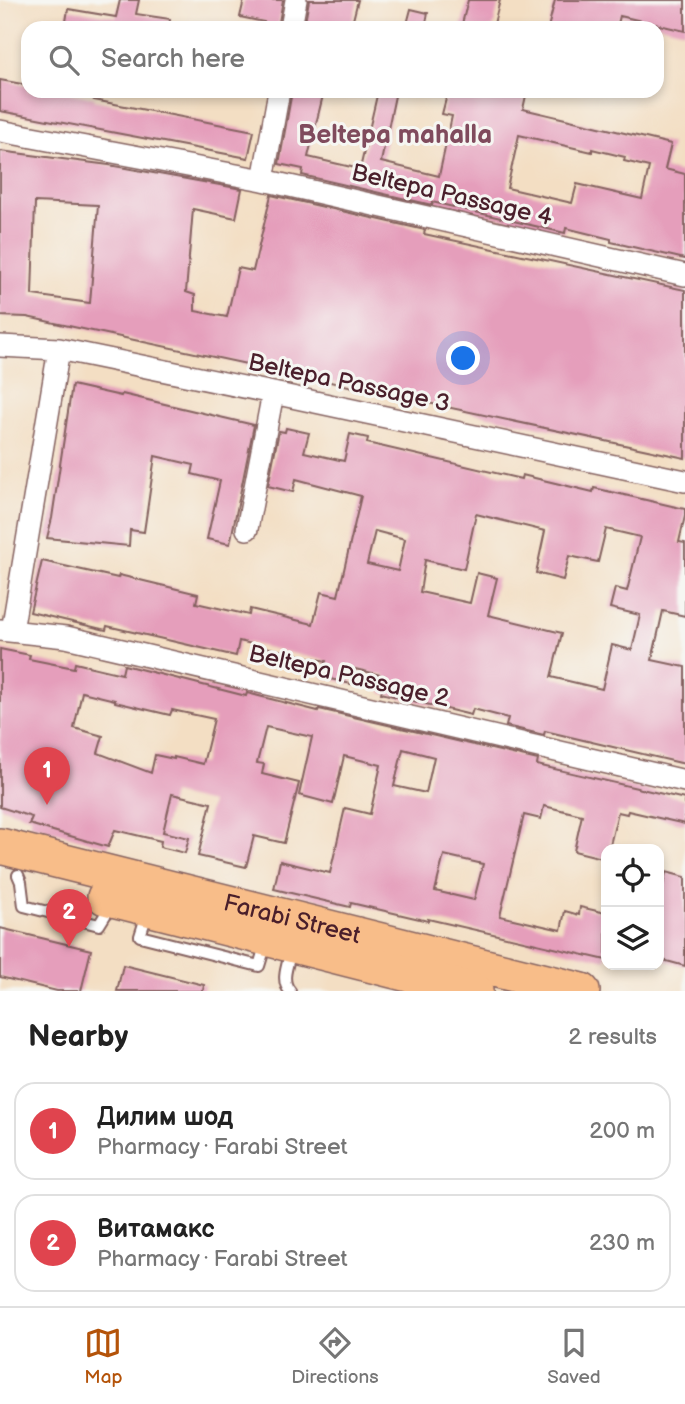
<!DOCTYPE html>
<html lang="en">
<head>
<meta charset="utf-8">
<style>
	:root { --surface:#fff; --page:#f2f2f2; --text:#222; --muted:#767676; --line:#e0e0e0; --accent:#b45309 }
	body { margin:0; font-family:"Balsamiq Sans",sans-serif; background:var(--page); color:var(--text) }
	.controls { position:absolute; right:21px; bottom:21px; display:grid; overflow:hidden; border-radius:14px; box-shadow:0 4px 10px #0003 }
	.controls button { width:63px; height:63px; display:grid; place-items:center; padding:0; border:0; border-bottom:2px solid var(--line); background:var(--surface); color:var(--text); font:35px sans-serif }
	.you { position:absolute; left:464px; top:359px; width:24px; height:24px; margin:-18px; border:5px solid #fff; border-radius:50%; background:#1a73e8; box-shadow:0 0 0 10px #1a73e833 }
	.badge { display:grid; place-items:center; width:46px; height:46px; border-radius:50%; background:var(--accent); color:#fff; font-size:23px; font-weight:700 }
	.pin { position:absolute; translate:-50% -58px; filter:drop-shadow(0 2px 4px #0008) }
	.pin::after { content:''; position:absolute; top:37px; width:24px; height:21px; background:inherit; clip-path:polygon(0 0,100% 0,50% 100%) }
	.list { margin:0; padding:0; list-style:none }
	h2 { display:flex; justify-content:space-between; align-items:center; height:91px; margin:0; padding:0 28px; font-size:30px }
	h2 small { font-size:23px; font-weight:400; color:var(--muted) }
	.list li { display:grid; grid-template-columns:46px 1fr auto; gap:21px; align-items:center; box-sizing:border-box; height:98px; margin:0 14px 14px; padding:0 14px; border:2px solid var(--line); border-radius:21px }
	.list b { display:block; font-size:26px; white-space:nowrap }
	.list p { margin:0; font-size:23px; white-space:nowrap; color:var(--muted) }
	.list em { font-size:23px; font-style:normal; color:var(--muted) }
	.icon { flex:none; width:38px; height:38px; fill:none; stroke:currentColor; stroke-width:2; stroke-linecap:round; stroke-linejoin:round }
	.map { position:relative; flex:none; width:685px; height:991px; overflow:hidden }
	.search { position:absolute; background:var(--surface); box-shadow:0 4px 10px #0003; left:21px; right:21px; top:21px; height:77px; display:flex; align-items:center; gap:18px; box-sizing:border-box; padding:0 24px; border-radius:21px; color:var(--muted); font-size:26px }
	.sheet { height:315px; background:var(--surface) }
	nav { display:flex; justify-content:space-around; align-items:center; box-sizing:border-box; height:98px; border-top:2px solid var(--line); background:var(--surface); font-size:19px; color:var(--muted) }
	nav a { display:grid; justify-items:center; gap:4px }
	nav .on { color:var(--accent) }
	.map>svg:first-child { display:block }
</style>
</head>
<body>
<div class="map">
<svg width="685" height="991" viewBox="0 0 685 991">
	<rect width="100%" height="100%" fill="#f6f6f2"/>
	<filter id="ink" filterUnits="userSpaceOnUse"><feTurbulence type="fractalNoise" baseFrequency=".0143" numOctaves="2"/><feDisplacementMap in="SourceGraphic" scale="14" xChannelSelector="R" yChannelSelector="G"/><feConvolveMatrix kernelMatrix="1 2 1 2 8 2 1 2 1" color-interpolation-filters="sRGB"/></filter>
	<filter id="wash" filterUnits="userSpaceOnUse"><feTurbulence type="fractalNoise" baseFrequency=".00686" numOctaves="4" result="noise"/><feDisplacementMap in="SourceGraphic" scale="28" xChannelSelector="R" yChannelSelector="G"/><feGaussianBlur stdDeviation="1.57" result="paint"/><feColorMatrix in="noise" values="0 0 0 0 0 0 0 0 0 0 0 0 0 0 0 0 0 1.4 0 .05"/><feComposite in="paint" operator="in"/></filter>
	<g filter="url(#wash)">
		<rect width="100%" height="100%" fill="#f3dec3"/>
		<g id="blocks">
			<path fill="#e59ebb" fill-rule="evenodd" d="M 120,0 L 139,0 L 136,14 L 170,19 L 169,28 L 65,28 L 68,9 L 116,17 Z
				M 244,0 L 283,0 L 278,28 L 263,28 L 264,22 L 240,17 Z
				M 309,0 L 358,0 L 351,28 L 304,28 Z
				M 468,0 L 500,0 L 493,28 L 461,28 Z
				M 555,0 L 685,0 L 685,31 L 620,16 L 617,28 L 548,28 Z
				M 411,9 L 428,13 L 425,28 L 406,28 Z
				M 0,80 L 28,85 L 28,91 L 58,91 L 95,98 L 94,100 L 254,131 L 248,158 L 0,111 Z
				M 292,91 L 324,91 L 308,157 L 360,169 L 378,91 L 396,91 L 381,162 L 439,176 L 452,116 L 442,114 L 448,91 L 470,91 L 494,97 L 495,91 L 527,91 L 523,109 L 671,144 L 665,169 L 685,174 L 685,259 L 611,242 L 611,239 L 566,228 L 565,233 L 432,202 L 432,205 L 302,175 L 303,169 L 279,164 ZM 519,135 L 592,152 L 592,149 L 625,157 L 624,161 L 649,167 L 642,199 L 577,184 L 572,203 L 507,188 Z
				M 0,151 L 109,165 L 242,189 L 236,218 L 193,209 L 186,292 L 195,295 L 195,311 L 227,317 L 238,268 L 253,271 L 271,195 L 425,230 L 424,234 L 685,290 L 685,458 L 27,317 L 0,316 ZM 35,202 L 98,205 L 90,303 L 32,295 Z
				M 72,385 L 121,396 L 122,394 L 254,425 L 230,544 L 207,539 L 220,481 L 192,474 L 194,465 L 155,456 L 144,532 L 130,530 L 129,546 L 47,538 L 52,518 Z
				M 286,428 L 309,433 L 304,452 L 344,461 L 350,434 L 368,438 L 367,443 L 521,479 L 522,475 L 593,492 L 594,488 L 685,509 L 685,516 L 679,542 L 685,543 L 685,616 L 663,611 L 652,660 L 685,667 L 685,764 L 545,731 L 544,735 L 506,726 L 508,718 L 473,709 L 471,715 L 381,693 L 385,676 L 355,669 L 351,684 L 322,677 L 326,661 L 278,650 L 239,641 L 236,656 L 107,626 L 106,630 L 30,612 L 42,561 L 118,578 L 119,575 L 198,594 L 196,603 L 249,615 L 250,609 L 313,624 L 321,592 L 338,596 L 361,496 L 296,479 L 293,492 L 268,486 L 279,431 L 285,432 ZM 476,514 L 545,531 L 536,573 L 563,580 L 569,556 L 598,562 L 606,529 L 640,537 L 627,591 L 615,588 L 610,608 L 640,615 L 632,650 L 612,645 L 602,689 L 551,677 L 562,633 L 488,615 L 497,578 L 477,573 L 470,603 L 420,592 L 425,560 L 464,569 ZM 375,531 L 405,539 L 398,571 L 367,564 Z
				M 0,649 L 30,655 L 29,659 L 74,668 L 75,663 L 122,674 L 124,665 L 246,696 L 247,693 L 318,711 L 319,709 L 538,760 L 537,765 L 685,799 L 685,824 L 628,811 L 627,814 L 618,812 L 609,849 L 606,849 L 606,859 L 574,851 L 582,815 L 544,806 L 541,819 L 524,815 L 500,916 L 561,930 L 565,911 L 579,915 L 580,907 L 606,913 L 606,960 L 428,919 L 428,921 L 351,903 L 350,907 L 274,889 L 280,861 L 330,873 L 345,808 L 370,814 L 381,765 L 344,756 L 333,804 L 299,795 L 312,737 L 266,727 L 257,763 L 264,764 L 262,774 L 299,783 L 284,843 L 254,836 L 246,867 L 198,856 L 211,803 L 172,794 L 163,832 L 189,838 L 185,853 L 160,847 L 161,841 L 115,830 L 108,847 L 29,824 L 32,817 L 0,807 ZM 82,692 L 115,700 L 115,702 L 170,715 L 172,710 L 214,719 L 203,764 L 174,757 L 174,759 L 155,755 L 151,773 L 98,753 L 103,736 L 74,728 ZM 403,749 L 434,757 L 426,793 L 394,786 ZM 444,855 L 483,864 L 474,900 L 435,891 Z
				M 666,872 L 685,877 L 685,966 L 659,959 L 659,903 Z
				M 0,928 L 91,950 L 81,991 L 57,991 L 0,977 Z
				M 123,965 L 204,985 L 203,991 L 117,991 Z"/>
		</g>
	</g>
	<g filter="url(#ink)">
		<use href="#blocks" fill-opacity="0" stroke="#856260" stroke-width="2"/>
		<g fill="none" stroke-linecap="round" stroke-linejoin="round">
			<defs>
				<path id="service" d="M 18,875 L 21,882 L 24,906 L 99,925 L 112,904
					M 147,914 L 140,936 L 259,966 L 266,943
					M 290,991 C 280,981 288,964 291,951"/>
				<path id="minor" d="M 291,28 L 296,0
					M 0,131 L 263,180 L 685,275
					M 263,180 L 279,91
					M 0,346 L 59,349 L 273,393 L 685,481
					M 247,529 L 273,393
					M 0,630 L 66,637 L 685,781
					M 12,631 L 59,349"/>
				<g id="primary">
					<path id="s1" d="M 0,846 L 582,991"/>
					<path d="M 105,897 L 475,991"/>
				</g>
			</defs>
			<use href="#service" stroke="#856260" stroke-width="14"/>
			<use href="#minor" stroke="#856260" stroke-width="24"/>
			<use href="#primary" stroke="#856260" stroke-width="38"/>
			<use href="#service" stroke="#fff" stroke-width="10"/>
			<use href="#minor" stroke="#fff" stroke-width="21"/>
			<use href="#primary" stroke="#f8bd89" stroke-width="35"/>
		</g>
	</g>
	<g text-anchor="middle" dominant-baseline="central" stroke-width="6" stroke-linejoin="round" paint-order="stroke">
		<g font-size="24" fill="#4a1f2b" stroke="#f6f6f2">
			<text transform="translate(452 195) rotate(13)">Beltepa Passage 4</text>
			<text transform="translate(349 383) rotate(12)">Beltepa Passage 3</text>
			<text transform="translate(349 676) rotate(13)">Beltepa Passage 2</text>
			<text stroke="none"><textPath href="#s1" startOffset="301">Farabi Street</textPath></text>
		</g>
		<g font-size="26" font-weight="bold" fill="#804b5d" stroke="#f6f6f2">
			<text x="395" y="135">Beltepa mahalla</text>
		</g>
	</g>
</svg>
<div class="controls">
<button><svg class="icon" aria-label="locate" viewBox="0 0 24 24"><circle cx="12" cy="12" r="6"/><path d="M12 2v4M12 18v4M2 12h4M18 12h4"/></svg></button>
<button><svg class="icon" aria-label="layers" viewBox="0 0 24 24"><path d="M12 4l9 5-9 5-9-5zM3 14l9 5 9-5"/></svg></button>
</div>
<div class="you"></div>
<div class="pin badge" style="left:47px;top:805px;background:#e0444e">1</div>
<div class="pin badge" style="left:69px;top:947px;background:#e0444e">2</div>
<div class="search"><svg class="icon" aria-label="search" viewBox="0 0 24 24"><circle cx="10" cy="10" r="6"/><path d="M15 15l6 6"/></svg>Search here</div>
</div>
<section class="sheet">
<h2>Nearby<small>2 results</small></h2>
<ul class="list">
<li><span class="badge" style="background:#e0444e">1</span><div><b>Дилим шод</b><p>Pharmacy · Farabi Street</p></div><em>200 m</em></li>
<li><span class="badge" style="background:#e0444e">2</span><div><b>Витамакс</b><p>Pharmacy · Farabi Street</p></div><em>230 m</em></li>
</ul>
</section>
<nav>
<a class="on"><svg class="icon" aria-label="map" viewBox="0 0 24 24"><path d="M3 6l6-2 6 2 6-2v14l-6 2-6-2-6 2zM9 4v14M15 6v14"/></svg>Map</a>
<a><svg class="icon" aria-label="directions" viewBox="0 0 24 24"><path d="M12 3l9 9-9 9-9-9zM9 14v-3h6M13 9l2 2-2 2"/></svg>Directions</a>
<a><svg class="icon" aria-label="saved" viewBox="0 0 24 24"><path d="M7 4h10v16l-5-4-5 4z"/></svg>Saved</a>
</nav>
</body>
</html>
